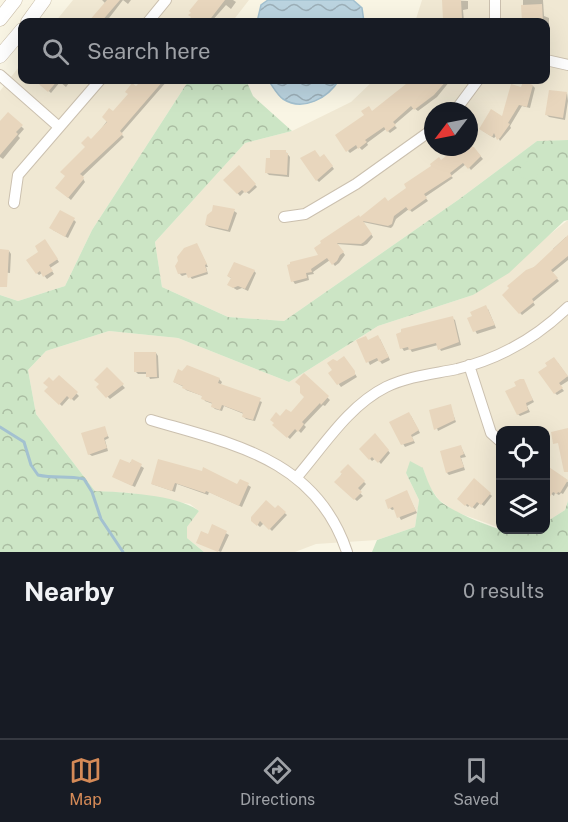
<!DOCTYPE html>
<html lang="en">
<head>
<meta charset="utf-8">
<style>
	:root { --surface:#171b24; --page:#242831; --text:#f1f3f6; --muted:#9ea1a6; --line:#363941; --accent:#d58a57 }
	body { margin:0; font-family:"Public Sans",sans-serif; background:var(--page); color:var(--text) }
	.controls { position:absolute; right:18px; bottom:18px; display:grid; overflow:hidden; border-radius:12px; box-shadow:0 6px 24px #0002 }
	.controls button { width:54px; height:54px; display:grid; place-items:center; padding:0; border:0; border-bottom:2px solid var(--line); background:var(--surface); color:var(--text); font:30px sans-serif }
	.compass { position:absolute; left:424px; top:102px; width:54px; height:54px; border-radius:50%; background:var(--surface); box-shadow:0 6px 24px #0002; rotate:238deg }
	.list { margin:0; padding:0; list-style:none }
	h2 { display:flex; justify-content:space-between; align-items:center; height:78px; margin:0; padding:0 24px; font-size:26px }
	h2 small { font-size:20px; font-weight:400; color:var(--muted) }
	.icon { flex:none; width:33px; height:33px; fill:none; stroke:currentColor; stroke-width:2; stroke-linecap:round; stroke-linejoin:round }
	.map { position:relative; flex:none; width:568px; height:552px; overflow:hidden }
	.search { position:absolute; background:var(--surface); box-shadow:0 6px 24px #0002; left:18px; right:18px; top:18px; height:66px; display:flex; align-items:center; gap:15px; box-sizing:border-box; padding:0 21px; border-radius:12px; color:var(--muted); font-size:22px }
	.sheet { height:186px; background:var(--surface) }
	nav { display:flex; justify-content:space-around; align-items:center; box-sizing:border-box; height:84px; border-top:2px solid var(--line); background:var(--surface); font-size:16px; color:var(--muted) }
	nav a { display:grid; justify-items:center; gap:3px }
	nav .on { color:var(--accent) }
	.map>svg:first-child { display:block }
</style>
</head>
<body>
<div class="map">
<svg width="568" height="552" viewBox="0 0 568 552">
	<defs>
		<pattern id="forest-crowns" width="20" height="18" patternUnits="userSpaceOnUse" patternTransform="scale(1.5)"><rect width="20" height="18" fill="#cce5c5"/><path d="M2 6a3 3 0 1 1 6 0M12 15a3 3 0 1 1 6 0" fill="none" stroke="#aabda2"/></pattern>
		<pattern id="water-waves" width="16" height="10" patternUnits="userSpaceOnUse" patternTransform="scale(1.5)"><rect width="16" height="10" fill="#bbd4e0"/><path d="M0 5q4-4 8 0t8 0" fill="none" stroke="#9cafb8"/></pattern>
	</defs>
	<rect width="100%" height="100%" fill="#f9f5e4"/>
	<path fill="#f0e8d3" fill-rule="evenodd" d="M 73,0 L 249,0 L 232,22 L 55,22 Z
		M 422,0 L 568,0 L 568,140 L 537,141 L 458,200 L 284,321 L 228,317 L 162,287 L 155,242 L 245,143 L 292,131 L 351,102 L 374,80 L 546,80 L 546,22 L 415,22 ZM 433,111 L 469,111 L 469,147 L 433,147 Z
		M 22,63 L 22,80 L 189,80 L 92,230 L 65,286 L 18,301 L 0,295 L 0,91 Z
		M 568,220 L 568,501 L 565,510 L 546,522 L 546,430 L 500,430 L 500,528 L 456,512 L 439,500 L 429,486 L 423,468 L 406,473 L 419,500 L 415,527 L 377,540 L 316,544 L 295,552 L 204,552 L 187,538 L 187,527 L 199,511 L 190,504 L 131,493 L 95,491 L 36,414 L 28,370 L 46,351 L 109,331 L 178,338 L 289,382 L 378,326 L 473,295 Z"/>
	<path fill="url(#forest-crowns)" d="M 189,80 L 246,80 L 253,96 L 292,131 L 245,143 L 155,242 L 162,287 L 228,317 L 284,321 L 458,200 L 537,141 L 568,140 L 568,220 L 564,221 L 509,273 L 473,295 L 378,326 L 289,382 L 178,338 L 109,331 L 46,351 L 28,370 L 36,414 L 95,491 C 122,492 179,495 199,511 L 187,527 L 187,538 L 204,552 L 0,552 L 0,295 L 18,301 L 65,286 L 92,230 Z
		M 410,461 L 423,468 C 427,479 431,492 440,501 C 455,513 495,530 513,532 C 520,533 536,530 546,530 L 546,522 L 565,510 L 568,501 L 568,552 L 372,552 L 377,540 L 415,527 L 419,500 L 406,473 Z"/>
	<path fill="#cce5c5" d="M 529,159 L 537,160 L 539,168 L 536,179 L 527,180 L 520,176 L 519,170 Z"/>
	<path fill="url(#water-waves)" stroke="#a3c1d0" stroke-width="1.5" d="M 268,0 L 353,0 L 362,8 L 364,22 L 257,22 L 261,5 Z
		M 268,80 L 339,80 C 328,98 303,112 283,99 C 277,95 272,85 268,80 Z"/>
	<path fill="#0003" d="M 102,0 L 131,0 L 128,4 L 123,0 L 106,22 L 90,22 L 106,4 Z
		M 207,0 L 233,0 L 236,2 L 231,9 L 226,5 L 211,22 L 188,22 Z
		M 443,0 L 468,1 L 468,9 L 463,10 L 464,21 L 446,22 L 444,20 Z
		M 523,0 L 543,0 L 544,16 L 549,18 L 549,26 L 546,26 L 546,32 L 546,22 L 523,22 Z
		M 40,80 L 71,80 L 66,87 L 60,82 L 51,93 L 38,81 Z
		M 144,80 L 168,80 L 121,134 L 124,137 L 82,177 L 85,182 L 71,200 L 57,188 L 113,113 Z
		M 414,80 L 448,80 L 450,81 L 437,97 L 418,111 L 414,108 L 394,125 L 397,128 L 390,133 L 386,129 L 367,143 L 368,145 L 362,150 L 359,147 L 350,153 L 348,151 L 372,112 Z
		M 533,86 L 535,88 L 530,108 L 522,106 L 510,126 L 511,128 L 500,141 L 497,135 L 494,138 L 483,131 L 503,119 L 522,89 Z
		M 567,93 L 568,101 L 565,120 L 549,117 L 547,115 Z
		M 8,114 L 24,129 L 18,136 L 20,138 L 3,159 L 0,157 L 0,124 Z
		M 469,143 L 483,159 L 471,170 L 466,164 L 451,176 L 453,178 L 425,197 L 428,201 L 412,212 L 409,209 L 396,219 L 393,226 L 391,228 L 363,222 L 373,237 L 367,244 L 363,246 L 337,244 L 345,255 L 339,263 L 335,266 L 330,260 L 313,272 L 314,274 L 308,275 L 309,280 L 295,284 L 293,281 L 360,218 L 389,203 L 441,162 L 457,147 L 469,147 Z
		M 285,151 L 290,157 L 289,177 L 269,175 L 267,173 Z
		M 326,158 L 334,169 L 319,182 L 317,180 L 320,159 Z
		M 239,167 L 257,187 L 249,194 L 245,191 L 240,196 L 226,180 Z
		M 234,211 L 237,213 L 230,232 L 209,227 L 206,225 L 213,212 Z
		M 74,220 L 76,222 L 68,238 L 53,230 Z
		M 566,237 L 568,239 L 568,260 L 552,273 L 559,281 L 533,302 L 535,305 L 522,315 L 504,295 L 511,288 L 510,287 L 555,250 L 553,249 Z
		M 47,244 L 59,262 L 50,268 L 54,274 L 47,279 L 42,273 L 39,275 L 37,273 L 40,252 Z
		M 197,245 L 208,267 L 206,267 L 208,274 L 192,279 L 188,274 L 182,276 L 179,273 Z
		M 9,251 L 11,254 L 10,273 L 0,272 Z
		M 254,271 L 256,273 L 248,291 L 242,288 L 237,290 L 232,287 L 232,279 L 228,276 Z
		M 488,309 L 496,328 L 477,334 L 469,319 Z
		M 452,318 L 455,320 L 461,345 L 441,351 L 438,345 L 412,352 L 410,349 L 404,351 L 402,348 Z
		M 380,339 L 390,360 L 382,364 L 379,360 L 370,365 L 358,341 Z
		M 156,353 L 158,356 L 159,378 L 150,379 L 148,374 L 138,374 L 136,372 Z
		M 346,360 L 357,377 L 341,387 L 330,373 Z
		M 558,363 L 568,377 L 568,381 L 560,386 L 564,391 L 557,395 L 555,393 Z
		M 107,369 L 125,388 L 110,399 L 98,387 Z
		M 304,375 L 330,400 L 325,406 L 323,405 L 304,425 L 306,427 L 301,433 L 298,430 L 290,439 L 274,425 L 281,418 L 291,414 L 306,397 Z
		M 59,377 L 79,396 L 74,401 L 70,397 L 62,406 L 46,391 Z
		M 219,379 L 222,382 L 220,386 L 262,402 L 255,421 L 246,419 L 243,416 L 244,414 L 224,406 L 222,411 L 215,409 L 212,406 L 213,404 L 205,401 L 203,396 L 186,390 L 184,387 L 174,382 Z
		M 523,381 L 534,402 L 527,406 L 530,412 L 520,416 L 518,414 Z
		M 450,406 L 456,422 L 438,431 L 431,411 Z
		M 411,416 L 420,433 L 412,437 L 415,443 L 405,447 L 391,423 Z
		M 104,428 L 109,438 L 105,440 L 108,451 L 92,456 L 89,454 Z
		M 375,435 L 390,453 L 381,464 L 376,458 L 372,461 L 361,449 Z
		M 461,447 L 466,457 L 461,458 L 465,470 L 449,475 L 447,473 Z
		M 132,461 L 144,468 L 135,487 L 114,477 Z
		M 159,461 L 238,486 L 241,481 L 251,487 L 242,507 L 209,492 L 208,495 L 177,484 L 175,492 L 152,484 Z
		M 348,466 L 366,484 L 359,492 L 363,496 L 357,501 L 336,482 Z
		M 549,469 L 568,482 L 568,486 L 563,494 L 561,493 L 559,495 L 555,493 L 554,496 L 546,490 L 546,476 Z
		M 474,480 L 492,496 L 484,506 L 480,503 L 475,509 L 470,505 L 468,507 L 459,499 Z
		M 406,491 L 417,513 L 401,520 L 395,509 L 392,510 L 390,508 Z
		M 278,507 L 287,515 L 272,531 L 264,523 L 260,527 L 252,520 L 275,510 Z
		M 213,526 L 229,535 L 221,552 L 198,543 L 209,536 Z"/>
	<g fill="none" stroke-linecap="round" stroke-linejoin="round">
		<path stroke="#a3c1d0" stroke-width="3" d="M 0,427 L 24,442 L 31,465 L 38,475 C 55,479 66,475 84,479 L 92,492 L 101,519 L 123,552"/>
	</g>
	<path fill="#e8d6bd" d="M 107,0 L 120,0 L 101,22 L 88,22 Z
		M 198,0 L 225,0 L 208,22 L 187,22 L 191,17 L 188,15 L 191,13 L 189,11 Z
		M 442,0 L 461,0 L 462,19 L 443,20 Z
		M 542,4 L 543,22 L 522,22 L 521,5 Z
		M 34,80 L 58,80 L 48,92 Z
		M 142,80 L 164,80 L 120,131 L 123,134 L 80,174 L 84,177 L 83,180 L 68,198 L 55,188 L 65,176 L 60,172 L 85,147 L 81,143 L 88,136 L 91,139 L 107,122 L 102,117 L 109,108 L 113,111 L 128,94 L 125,92 L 132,83 L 136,86 Z
		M 411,80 L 447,80 L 434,95 L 414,110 L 411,106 L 393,122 L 396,125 L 387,132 L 384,127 L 365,140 L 367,142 L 358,149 L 356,145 L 346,152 L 335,135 L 364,115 L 361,111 L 369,106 L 372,111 Z
		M 523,82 L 533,85 L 527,107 L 519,105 L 508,123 L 510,124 L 500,138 L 497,140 L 494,133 L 492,137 L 479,129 L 491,109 L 502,116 L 511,84 L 521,87 Z
		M 549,90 L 567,92 L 563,118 L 545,115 Z
		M 8,112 L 23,125 L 16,132 L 18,134 L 0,155 L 0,121 Z
		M 457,147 L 474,147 L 481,156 L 468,169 L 463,163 L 450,173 L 452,176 L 424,194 L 427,198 L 409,211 L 406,207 L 394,216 L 392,224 L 388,226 L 363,221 L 372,234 L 364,242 L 361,244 L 337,243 L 344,252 L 340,255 L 337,261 L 332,265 L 327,258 L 311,269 L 312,272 L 306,273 L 307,278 L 291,282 L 287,265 L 290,264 L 290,262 L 318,255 L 314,248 L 321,243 L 320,241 L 359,215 L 360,217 L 385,197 L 388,201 L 406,188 L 404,184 L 431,166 L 430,164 L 439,157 L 441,160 Z
		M 270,150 L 286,150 L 286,153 L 288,153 L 287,175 L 265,173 L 266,158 L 270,158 Z
		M 315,150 L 320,157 L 324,154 L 333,166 L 316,181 L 300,158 Z
		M 239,165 L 256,184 L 249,191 L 245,193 L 242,190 L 237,194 L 223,180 Z
		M 213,205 L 235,209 L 228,230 L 205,225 L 207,215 L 212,211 Z
		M 60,210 L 75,218 L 65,237 L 49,228 Z
		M 568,235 L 568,256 L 551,270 L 558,278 L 532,299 L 534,302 L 519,314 L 502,295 L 509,288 L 507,286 L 526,270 L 534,267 Z
		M 45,239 L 58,259 L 49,265 L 53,271 L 43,277 L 40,271 L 36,274 L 26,260 L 38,252 L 35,246 Z
		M 197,243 L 207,264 L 205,265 L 207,272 L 188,278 L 186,273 L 178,274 L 175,266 L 178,261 L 177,257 L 184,248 Z
		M 0,249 L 9,250 L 7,287 L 0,287 Z
		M 234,262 L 255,270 L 245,289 L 238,286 L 233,288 L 227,285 L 231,278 L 227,276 Z
		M 486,305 L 495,325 L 473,332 L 467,318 L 472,316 L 470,312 Z
		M 453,316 L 459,342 L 438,350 L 436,343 L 409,350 L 408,347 L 400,349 L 396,334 L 401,332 L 401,329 Z
		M 378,335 L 389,357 L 379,362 L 377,358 L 366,363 L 356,340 L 366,336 L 368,340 Z
		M 134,352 L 156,352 L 157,377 L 146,377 L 146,372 L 134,372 Z
		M 344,356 L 355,371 L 355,375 L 337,385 L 328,373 L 332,370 L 327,363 L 333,359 L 337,361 Z
		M 554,357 L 568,376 L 559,383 L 563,388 L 554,394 L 538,372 L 547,366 L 545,363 Z
		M 187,365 L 220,378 L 218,383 L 261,398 L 253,420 L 242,417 L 243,413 L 222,405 L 220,410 L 211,407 L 212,403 L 201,399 L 202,396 L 182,388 L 183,386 L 173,382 L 178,369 L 182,371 Z
		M 107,367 L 124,384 L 106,398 L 96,387 L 99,384 L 94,380 Z
		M 304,373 L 329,396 L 321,405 L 320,403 L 302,422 L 304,424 L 298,432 L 295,429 L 287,438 L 272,425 L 274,423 L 270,420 L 276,412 L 280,416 L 286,409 L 291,412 L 304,397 L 300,393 L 300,386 L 295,382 Z
		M 59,375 L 78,392 L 71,400 L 67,396 L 59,405 L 44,391 L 48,387 L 43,383 L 49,377 L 53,381 Z
		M 520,379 L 524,379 L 533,400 L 526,403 L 528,410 L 517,415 L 505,391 L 516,386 L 514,382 Z
		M 451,404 L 455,420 L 434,430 L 429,410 Z
		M 409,412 L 419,430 L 411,435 L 414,441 L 401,445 L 389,422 Z
		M 105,426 L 108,436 L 104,438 L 107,448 L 88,455 L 81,433 Z
		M 568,428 L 568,472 L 564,472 L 558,443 L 553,444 L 551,432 Z
		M 375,433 L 389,450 L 378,463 L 372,457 L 369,460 L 359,449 Z
		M 461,445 L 464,454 L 460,456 L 464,467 L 446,473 L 440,451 Z
		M 120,459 L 130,463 L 132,459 L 142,464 L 132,486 L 112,477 Z
		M 158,459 L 202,471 L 203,467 L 237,484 L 240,479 L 249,483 L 239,506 L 206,491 L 205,493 L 175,483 L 172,491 L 151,484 Z
		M 348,464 L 365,481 L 358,488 L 362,492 L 354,500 L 334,482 L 342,474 L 340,472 Z
		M 546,465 L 568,480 L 560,493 L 558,492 L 557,494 L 553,492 L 546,503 Z
		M 474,478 L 491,493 L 481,505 L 477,502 L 472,508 L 467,504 L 465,506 L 457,499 Z
		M 407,490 L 416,511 L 397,518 L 393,507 L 388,509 L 385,500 Z
		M 266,500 L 275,508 L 278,505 L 286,512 L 269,530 L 260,521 L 257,526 L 251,521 L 251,517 Z
		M 212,524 L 227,531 L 218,552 L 196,543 L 201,531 L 208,534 Z"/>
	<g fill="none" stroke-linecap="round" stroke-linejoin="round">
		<defs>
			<path id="street" d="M 495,0 L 495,22
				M 148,22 L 166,0
				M 546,60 L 568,65
				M 0,75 L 59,127
				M 455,111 L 478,80
				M 14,203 L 18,175 L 100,80
				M 284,217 L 305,214 L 356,184 L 433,129
				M 469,365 L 491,433 L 500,441
				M 151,420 C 233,444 316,459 347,552
				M 296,478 C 323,447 348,406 386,387 C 409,376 433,374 457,369 C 499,359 537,337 568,307"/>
			<path id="secondary" d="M 0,19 L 15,0
				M 28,22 L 44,0
				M 0,56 L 22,30"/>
		</defs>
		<use href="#street" stroke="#cbc0af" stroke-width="12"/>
		<use href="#secondary" stroke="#cbbfab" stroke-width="15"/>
		<use href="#street" stroke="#fff" stroke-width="10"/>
		<use href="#secondary" stroke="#fff" stroke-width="14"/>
	</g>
</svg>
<div class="controls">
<button><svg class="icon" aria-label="locate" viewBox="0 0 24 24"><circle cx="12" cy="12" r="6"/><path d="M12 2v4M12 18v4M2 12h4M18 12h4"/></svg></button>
<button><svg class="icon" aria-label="layers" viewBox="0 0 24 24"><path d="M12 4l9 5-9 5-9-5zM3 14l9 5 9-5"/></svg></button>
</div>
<svg class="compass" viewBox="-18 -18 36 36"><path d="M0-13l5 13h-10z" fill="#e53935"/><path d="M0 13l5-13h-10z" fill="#9ea1a6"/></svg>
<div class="search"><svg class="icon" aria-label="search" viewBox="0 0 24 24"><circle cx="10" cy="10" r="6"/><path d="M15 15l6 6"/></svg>Search here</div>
</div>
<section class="sheet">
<h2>Nearby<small>0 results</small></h2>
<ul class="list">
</ul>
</section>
<nav>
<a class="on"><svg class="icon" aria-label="map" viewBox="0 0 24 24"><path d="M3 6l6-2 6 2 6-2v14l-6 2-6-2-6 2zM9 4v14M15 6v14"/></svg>Map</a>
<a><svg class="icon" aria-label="directions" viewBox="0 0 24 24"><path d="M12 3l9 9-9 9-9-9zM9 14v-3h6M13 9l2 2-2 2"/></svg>Directions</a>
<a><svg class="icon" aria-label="saved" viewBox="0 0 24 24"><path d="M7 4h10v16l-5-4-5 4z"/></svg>Saved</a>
</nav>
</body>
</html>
